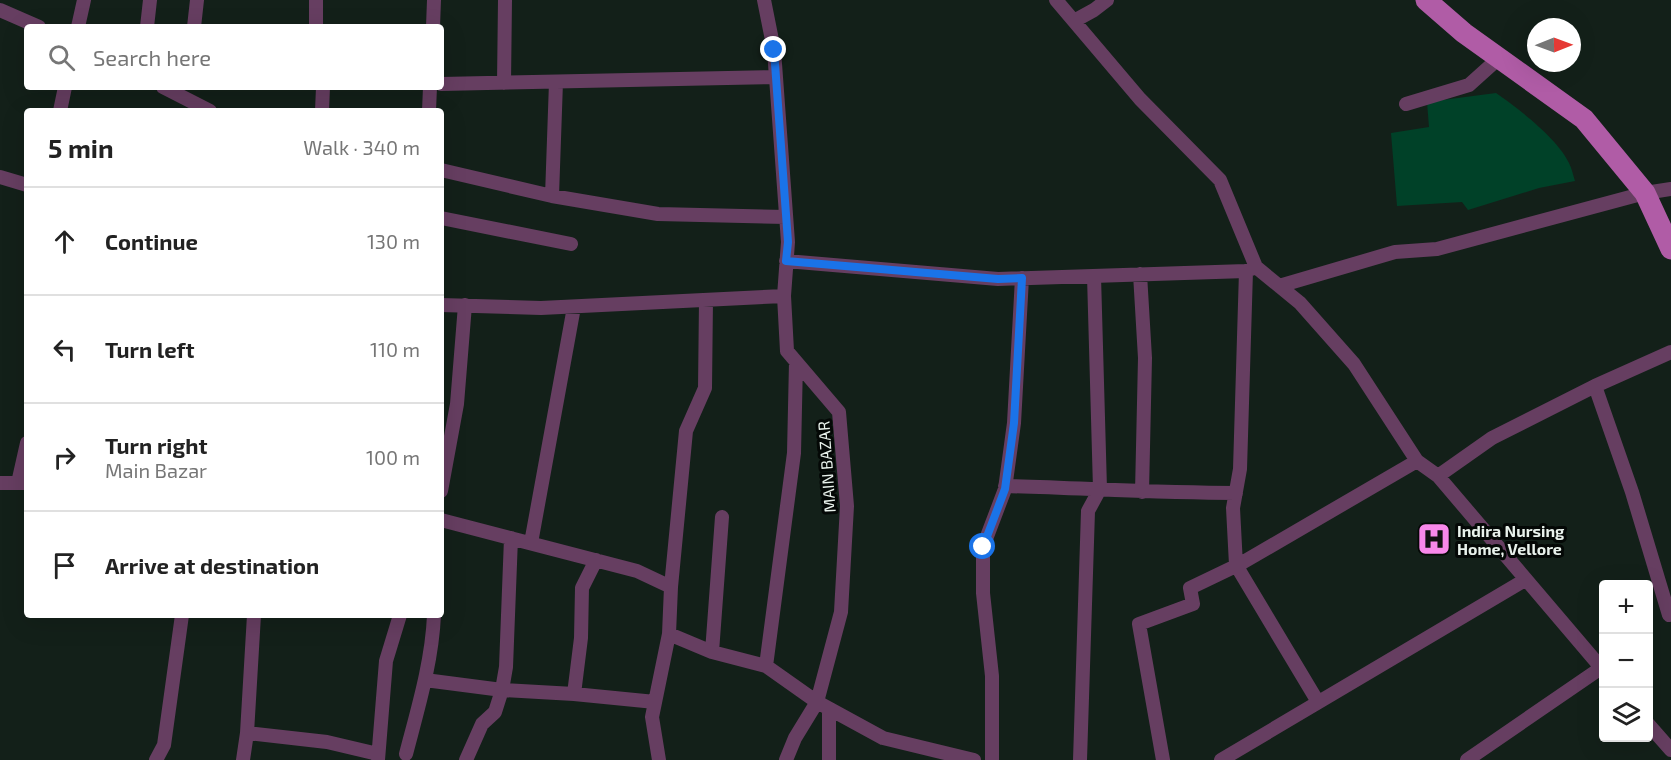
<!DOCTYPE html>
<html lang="en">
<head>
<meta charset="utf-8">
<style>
	:root { --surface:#fff; --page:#f2f2f2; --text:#222; --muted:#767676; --line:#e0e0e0 }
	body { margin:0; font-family:"Exo 2",sans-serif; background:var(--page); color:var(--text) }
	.controls { position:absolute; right:18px; bottom:18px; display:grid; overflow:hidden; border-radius:6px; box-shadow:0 6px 24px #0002 }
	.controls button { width:54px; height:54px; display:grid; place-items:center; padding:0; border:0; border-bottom:2px solid var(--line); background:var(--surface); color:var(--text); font:30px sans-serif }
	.compass { position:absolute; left:1527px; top:18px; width:54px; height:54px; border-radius:50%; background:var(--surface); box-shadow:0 6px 24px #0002; rotate:89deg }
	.stop { position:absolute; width:18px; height:18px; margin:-14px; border:4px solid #1a73e8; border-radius:50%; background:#fff }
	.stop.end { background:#1a73e8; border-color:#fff; box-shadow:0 2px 6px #0008 }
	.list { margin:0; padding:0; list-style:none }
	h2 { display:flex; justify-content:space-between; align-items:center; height:78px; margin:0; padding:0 24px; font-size:26px }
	h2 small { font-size:20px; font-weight:400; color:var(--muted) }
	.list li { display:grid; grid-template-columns:39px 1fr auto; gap:18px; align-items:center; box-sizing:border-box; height:108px; padding:0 24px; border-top:2px solid var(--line) }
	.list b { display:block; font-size:22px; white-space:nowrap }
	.list p { margin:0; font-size:20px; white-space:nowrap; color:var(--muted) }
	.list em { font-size:20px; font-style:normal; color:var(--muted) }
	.icon { flex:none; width:33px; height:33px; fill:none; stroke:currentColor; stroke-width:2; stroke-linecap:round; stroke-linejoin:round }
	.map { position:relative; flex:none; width:1671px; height:760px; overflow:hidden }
	.search { position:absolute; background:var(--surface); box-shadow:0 6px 24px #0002; left:24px; top:24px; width:420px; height:66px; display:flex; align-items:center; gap:15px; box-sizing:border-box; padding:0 21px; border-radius:6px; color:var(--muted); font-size:22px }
	.panel { position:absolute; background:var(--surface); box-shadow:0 6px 24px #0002; left:24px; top:108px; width:420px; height:510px; border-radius:6px }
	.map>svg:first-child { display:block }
</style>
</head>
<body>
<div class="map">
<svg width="1671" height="760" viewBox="0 0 1671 760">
	<rect width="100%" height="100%" fill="#132019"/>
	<path fill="#004128" d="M 1496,93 C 1518,108 1558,139 1569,163 C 1572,169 1573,175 1575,181 L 1539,188 L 1468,210 L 1462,202 L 1397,206 L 1391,133 L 1429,127 L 1427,102 Z"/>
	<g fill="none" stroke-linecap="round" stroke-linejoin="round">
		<path stroke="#663e61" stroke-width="14" d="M 764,0 L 774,50 L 788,242 L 784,296 L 787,351 L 839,412 L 847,506 L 841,612 L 817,702 L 795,738 L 786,760
			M 1056,0 L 1140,99 L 1220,180 L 1256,267 L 1300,303 L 1354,364 L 1417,461 L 1438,476 L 1604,671
			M 0,10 L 39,27
			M 1074,21 L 1094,10 L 1107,0
			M 78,27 L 84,0
			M 147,27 L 150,0
			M 194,27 L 197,0
			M 316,27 L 316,0
			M 433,27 L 434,0
			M 504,83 L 505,0
			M 441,84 L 776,77
			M 163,87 L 210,111
			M 1406,104 L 1469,85 L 1499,58
			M 60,111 L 65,87
			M 322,111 L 323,87
			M 429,111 L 430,87
			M 441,170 L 552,196 L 658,214 L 786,217
			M 0,177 L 27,185
			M 552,196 L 556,82
			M 441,218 L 571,244
			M 786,261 L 998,279 L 1246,271 L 1256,267
			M 1246,271 L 1240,469 L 1233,508 L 1236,565 L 1318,702
			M 1140,274 L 1145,358 L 1142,492
			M 1279,286 L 1395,252 L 1437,249 L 1645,193 L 1671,189
			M 441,305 L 541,308 L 784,296
			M 1595,386 L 1632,492 L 1669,615
			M 1438,476 L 1492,438 L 1595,386 L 1671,352
			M 0,483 L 25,483
			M 18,483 L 27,443
			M 1005,486 C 1082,488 1159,493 1236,493
			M 441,491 L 457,404 L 465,305
			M 441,520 L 637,571 L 671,587
			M 531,543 L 574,307
			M 669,634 L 712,652 L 766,666 L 817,702 L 883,738 L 974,760
			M 712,652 L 722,517
			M 766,666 L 794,453 L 796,362
			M 425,680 L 502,690 L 574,694 L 655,702
			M 574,694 L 581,638 L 582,588 L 596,560
			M 1648,724 L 1671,750
			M 247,733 L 327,742 L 378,754
			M 406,754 C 418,708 432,662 434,615
			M 156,760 L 164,745 L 182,615
			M 243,760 L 247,733 L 254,615
			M 378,760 L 386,661 L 400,615
			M 466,760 L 482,724 L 495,712 L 502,690 L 506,667 L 511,538
			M 659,760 L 652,717 L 669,634 L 671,587 L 686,431 L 705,388 L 706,300
			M 829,760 L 829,709
			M 992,760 L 992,676 L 983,593 L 983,547 L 1005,489 L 1014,423 L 1022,278
			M 1080,760 L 1088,511 L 1100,489 L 1094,276
			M 1163,760 L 1139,624 L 1193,604 L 1190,588 L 1240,564 L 1417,461
			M 1221,760 L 1525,580
			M 1467,760 L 1601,668"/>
		<path stroke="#b05ca6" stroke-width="21" d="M 1426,0 L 1464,33 L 1584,119 L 1645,193 L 1671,249"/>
	</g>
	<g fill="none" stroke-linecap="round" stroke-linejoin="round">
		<path stroke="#1a73e8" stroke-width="8" d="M 774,50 L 788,242 L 786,261 L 998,279 L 1022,278 L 1014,423 L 1005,489 L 983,547"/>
	</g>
	<defs>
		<symbol id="hospital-square" viewBox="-11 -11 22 22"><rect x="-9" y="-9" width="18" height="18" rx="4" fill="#f888ea" stroke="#040806"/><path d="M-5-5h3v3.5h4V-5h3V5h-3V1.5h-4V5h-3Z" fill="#111"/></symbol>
	</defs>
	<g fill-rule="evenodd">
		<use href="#hospital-square" x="1415" y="520" width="38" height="38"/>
	</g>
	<g text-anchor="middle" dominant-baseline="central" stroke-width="6" stroke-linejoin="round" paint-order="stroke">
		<g font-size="16" fill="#e9f2ec" stroke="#040806">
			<text transform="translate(826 467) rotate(-94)">MAIN BAZAR</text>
		</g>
		<g font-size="16" font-weight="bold" fill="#e9f2ec" stroke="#040806" text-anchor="start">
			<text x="1457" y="530">Indira Nursing<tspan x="1457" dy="18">Home, Vellore</tspan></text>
		</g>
	</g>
</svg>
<div class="controls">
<button>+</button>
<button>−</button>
<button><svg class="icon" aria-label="layers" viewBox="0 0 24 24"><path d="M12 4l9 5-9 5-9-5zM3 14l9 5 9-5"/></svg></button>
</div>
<svg class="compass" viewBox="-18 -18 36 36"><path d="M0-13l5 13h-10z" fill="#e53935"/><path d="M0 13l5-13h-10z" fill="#767676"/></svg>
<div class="stop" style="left:983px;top:547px"></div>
<div class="stop end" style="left:774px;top:50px"></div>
<div class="search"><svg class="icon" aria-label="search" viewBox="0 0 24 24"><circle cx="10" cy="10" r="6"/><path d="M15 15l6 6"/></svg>Search here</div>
<section class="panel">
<h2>5 min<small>Walk · 340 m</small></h2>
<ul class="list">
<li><svg class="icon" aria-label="ahead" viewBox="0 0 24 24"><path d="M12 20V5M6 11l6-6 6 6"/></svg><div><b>Continue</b></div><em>130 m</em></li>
<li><svg class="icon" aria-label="left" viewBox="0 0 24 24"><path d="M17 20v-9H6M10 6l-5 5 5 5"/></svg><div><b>Turn left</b></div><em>110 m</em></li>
<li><svg class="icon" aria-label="right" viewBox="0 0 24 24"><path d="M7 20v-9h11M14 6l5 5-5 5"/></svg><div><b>Turn right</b><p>Main Bazar</p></div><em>100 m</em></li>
<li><svg class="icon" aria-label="arrive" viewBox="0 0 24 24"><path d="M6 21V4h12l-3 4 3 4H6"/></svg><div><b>Arrive at destination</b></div></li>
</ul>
</section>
</div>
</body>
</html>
